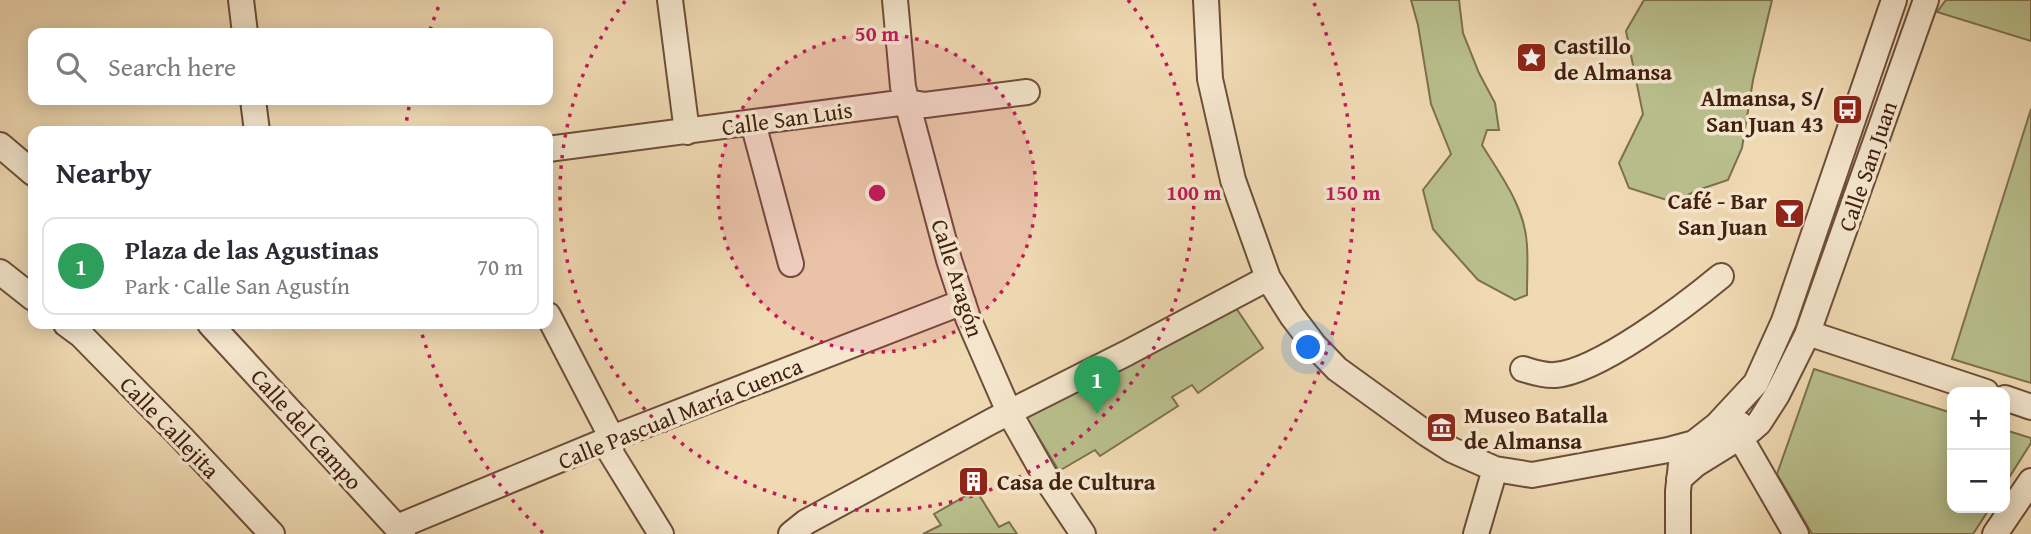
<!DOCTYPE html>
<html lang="en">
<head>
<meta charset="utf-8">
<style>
	:root { --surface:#fff; --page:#f7f7f7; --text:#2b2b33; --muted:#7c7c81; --line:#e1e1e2; --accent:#8f2418 }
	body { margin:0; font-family:"Gentium Book Plus",serif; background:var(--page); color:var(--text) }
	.controls { position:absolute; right:21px; bottom:21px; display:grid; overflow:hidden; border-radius:14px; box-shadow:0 4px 18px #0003 }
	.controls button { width:63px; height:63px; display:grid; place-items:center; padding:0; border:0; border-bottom:2px solid var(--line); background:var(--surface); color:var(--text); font:35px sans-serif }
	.you { position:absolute; left:1309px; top:348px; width:24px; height:24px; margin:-18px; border:5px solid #fff; border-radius:50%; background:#1a73e8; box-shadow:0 0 0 10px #1a73e833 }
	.badge { display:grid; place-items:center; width:46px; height:46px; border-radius:50%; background:var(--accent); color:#fff; font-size:23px; font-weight:700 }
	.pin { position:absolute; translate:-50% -58px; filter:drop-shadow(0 2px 4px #0008) }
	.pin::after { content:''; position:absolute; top:37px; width:24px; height:21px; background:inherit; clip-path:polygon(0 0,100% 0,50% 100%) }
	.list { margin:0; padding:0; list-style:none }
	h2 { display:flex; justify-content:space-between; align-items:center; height:91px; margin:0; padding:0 28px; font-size:30px }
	h2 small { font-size:23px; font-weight:400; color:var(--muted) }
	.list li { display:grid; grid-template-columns:46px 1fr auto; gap:21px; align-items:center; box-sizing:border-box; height:98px; margin:0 14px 14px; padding:0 14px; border:2px solid var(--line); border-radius:14px }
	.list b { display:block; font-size:26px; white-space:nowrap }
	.list p { margin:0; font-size:23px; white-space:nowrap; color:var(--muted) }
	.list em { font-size:23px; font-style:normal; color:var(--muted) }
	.icon { flex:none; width:38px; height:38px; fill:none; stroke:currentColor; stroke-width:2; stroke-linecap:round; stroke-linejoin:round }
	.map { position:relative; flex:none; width:2031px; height:534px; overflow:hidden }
	.search { position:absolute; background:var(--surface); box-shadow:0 4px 18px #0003; left:28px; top:28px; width:525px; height:77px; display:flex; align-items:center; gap:18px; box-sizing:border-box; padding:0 24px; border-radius:14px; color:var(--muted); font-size:26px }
	.panel { position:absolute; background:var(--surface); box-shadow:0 4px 18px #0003; left:28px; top:126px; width:525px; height:203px; border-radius:14px }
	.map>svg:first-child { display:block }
</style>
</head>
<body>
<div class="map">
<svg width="2031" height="534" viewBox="0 0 2031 534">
	<rect width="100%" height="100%" fill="#f0dab3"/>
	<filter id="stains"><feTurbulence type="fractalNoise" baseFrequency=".00286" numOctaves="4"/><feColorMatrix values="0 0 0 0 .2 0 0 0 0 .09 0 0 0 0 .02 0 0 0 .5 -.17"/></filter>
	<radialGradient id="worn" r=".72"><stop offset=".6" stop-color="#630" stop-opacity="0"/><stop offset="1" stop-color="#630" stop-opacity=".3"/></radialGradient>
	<path fill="#b9c08d" stroke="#7e704e" stroke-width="2" d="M 1411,0 L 1459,0 L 1463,33 L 1479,73 L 1495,103 L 1499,130 L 1487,130 L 1482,145 C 1501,176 1525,207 1527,245 C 1528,261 1527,278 1527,295 L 1515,300 L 1478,280 L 1445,243 L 1433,229 L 1423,190 L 1451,154 L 1431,104 L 1418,25 Z
		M 1644,0 L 1772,0 L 1753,80 L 1742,148 L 1728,180 L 1698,190 L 1673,202 L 1629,188 L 1619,163 L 1643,114 L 1626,31 Z
		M 1946,0 L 2031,0 L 2031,41 L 1937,12 Z
		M 2031,109 L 2031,383 L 1952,359 Z
		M 1234,305 L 1263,348 L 1198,393 L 1192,385 L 1172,397 L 1178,406 L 1100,456 L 1095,450 L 1059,471 L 1025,415 Z
		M 1814,369 L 1952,413 L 1952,508 L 1990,508 L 1973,534 L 1812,534 L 1777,474 Z
		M 2005,430 L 2031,438 L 2031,443 L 2005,484 Z
		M 976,490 L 999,527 L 1009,522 L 1017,534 L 923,534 L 941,525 L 934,514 Z"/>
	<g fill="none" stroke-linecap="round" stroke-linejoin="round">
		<defs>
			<path id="street" d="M 241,0 L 245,33
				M 670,0 L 687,132
				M 895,0 L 903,87 L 949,260 L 968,318 L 1009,412 L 1049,483 L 1083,534
				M 1206,0 L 1210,79 L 1233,180 L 1268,278 L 1292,316 L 1314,345 L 1337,369 L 1427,434 L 1452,450 L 1495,469 L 1532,475 L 1668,450 L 1694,443 L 1717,425 L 1756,383 L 1784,321 L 1894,0
				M 253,100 L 257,131
				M 753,123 L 791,264
				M 0,145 L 33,173
				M 548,149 L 907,102 L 925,105 L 1027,92
				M 0,272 L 33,298
				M 548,315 L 612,438 L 611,453 L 661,534
				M 66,324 L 81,335 L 183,439 L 272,534
				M 210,324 L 403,534
				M 1808,333 L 1986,392
				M 1523,369 C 1533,372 1544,376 1555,375 C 1598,372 1686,305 1721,276
				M 2005,398 L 2031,407
				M 1740,424 L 1740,437 L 1796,534
				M 1679,479 L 1696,464 L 1751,430 L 1759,423 L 1777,395 L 1807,335 L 1926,0
				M 397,527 L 612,438 L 963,302
				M 791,534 L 806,522 L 992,421 L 1127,353 L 1268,278
				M 1476,534 L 1495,469
				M 1678,534 L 1678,491 L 1681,464
				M 1995,534 L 2031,481"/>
		</defs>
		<use href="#street" stroke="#6e4e39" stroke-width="28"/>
		<use href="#street" stroke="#f5e7ce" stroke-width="24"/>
	</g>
	<circle cx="877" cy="193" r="159" fill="#c2185b" fill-opacity=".12"/>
	<g fill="none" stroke="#c2185b" stroke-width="3.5" stroke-dasharray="3.5 7">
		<circle cx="877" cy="193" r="159"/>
		<path d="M1128 0A317 317 0 1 1 626 0"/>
		<path d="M543 533A476 476 0 0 1 419 324M405 131A476 476 0 0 1 410 102M430 30A476 476 0 0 1 440 3M1314 3A476 476 0 0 1 1211 533"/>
	</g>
	<defs>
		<symbol id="sight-square" viewBox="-11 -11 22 22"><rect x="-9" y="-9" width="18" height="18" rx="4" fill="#8f2418" stroke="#f5e7ce"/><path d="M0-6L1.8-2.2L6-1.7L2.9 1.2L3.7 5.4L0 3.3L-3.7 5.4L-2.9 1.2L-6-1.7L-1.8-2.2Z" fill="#fff"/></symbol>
		<symbol id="bus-square" viewBox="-11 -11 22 22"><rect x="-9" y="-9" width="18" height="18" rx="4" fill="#8f2418" stroke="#f5e7ce"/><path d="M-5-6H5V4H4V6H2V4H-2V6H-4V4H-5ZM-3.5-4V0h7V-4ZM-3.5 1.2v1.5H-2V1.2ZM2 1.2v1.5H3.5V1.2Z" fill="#fff"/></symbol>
		<symbol id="bar-square" viewBox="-11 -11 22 22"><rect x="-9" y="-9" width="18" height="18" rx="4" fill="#8f2418" stroke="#f5e7ce"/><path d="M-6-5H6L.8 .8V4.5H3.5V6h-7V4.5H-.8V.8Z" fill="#fff"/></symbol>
		<symbol id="museum-square" viewBox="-11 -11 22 22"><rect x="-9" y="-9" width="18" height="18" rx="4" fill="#8f2418" stroke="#f5e7ce"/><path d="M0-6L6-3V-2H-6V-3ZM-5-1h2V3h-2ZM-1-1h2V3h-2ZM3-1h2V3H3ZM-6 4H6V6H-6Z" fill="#fff"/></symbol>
		<symbol id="building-square" viewBox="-11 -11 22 22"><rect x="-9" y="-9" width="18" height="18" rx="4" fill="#8f2418" stroke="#f5e7ce"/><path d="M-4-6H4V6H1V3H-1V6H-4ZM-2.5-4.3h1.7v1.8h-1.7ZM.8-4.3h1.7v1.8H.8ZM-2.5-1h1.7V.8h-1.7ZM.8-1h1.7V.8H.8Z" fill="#fff"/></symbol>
	</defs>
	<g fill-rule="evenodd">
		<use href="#sight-square" x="1514" y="40" width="35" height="35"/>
		<use href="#bus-square" x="1830" y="92" width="35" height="35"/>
		<use href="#bar-square" x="1772" y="196" width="35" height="35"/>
		<use href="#museum-square" x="1424" y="410" width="35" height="35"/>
		<use href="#building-square" x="956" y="464" width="35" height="35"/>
	</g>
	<g text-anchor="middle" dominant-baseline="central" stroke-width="7" stroke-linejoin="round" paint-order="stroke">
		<g font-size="23" font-weight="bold" fill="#422010" stroke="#f5e7ce" text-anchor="start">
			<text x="1554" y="45">Castillo<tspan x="1554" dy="26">de Almansa</tspan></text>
			<text x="1824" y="97" text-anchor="end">Almansa, S/<tspan x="1824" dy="26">San Juan 43</tspan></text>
			<text x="1767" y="200" text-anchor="end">Café - Bar<tspan x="1767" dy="26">San Juan</tspan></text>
			<text x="1464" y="414">Museo Batalla<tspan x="1464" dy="26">de Almansa</tspan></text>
			<text x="997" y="481">Casa de Cultura</text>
		</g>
		<g font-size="23" fill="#422010" stroke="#f5e7ce">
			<text transform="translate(787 118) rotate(-8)">Calle San Luis</text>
			<text transform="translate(1867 166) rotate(-71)">Calle San Juan</text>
			<text transform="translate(958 278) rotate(72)">Calle Aragón</text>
			<text transform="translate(680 413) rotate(-22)">Calle Pascual María Cuenca</text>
			<text transform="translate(170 427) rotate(46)">Calle Callejita</text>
			<text transform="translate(307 429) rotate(48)">Calle del Campo</text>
		</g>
	</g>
	<circle cx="877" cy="193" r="10" fill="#c2185b" stroke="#f5e7ce" stroke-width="3.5"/>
	<g font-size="21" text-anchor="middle" font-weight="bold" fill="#c2185b" stroke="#f5e7ce" stroke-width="7" stroke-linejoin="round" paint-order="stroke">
		<text x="877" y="41">50 m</text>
		<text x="1194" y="200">100 m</text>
		<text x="1353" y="200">150 m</text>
	</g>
	<rect width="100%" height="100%" filter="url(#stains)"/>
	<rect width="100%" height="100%" fill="url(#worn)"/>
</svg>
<div class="controls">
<button>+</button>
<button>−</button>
</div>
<div class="you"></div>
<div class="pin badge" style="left:1097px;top:414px;background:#2e9e5b">1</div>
<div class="search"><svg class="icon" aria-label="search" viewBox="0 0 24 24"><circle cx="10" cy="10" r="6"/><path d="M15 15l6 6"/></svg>Search here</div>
<section class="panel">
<h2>Nearby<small></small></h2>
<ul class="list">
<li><span class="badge" style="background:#2e9e5b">1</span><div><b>Plaza de las Agustinas</b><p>Park · Calle San Agustín</p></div><em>70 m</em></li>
</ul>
</section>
</div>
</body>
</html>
